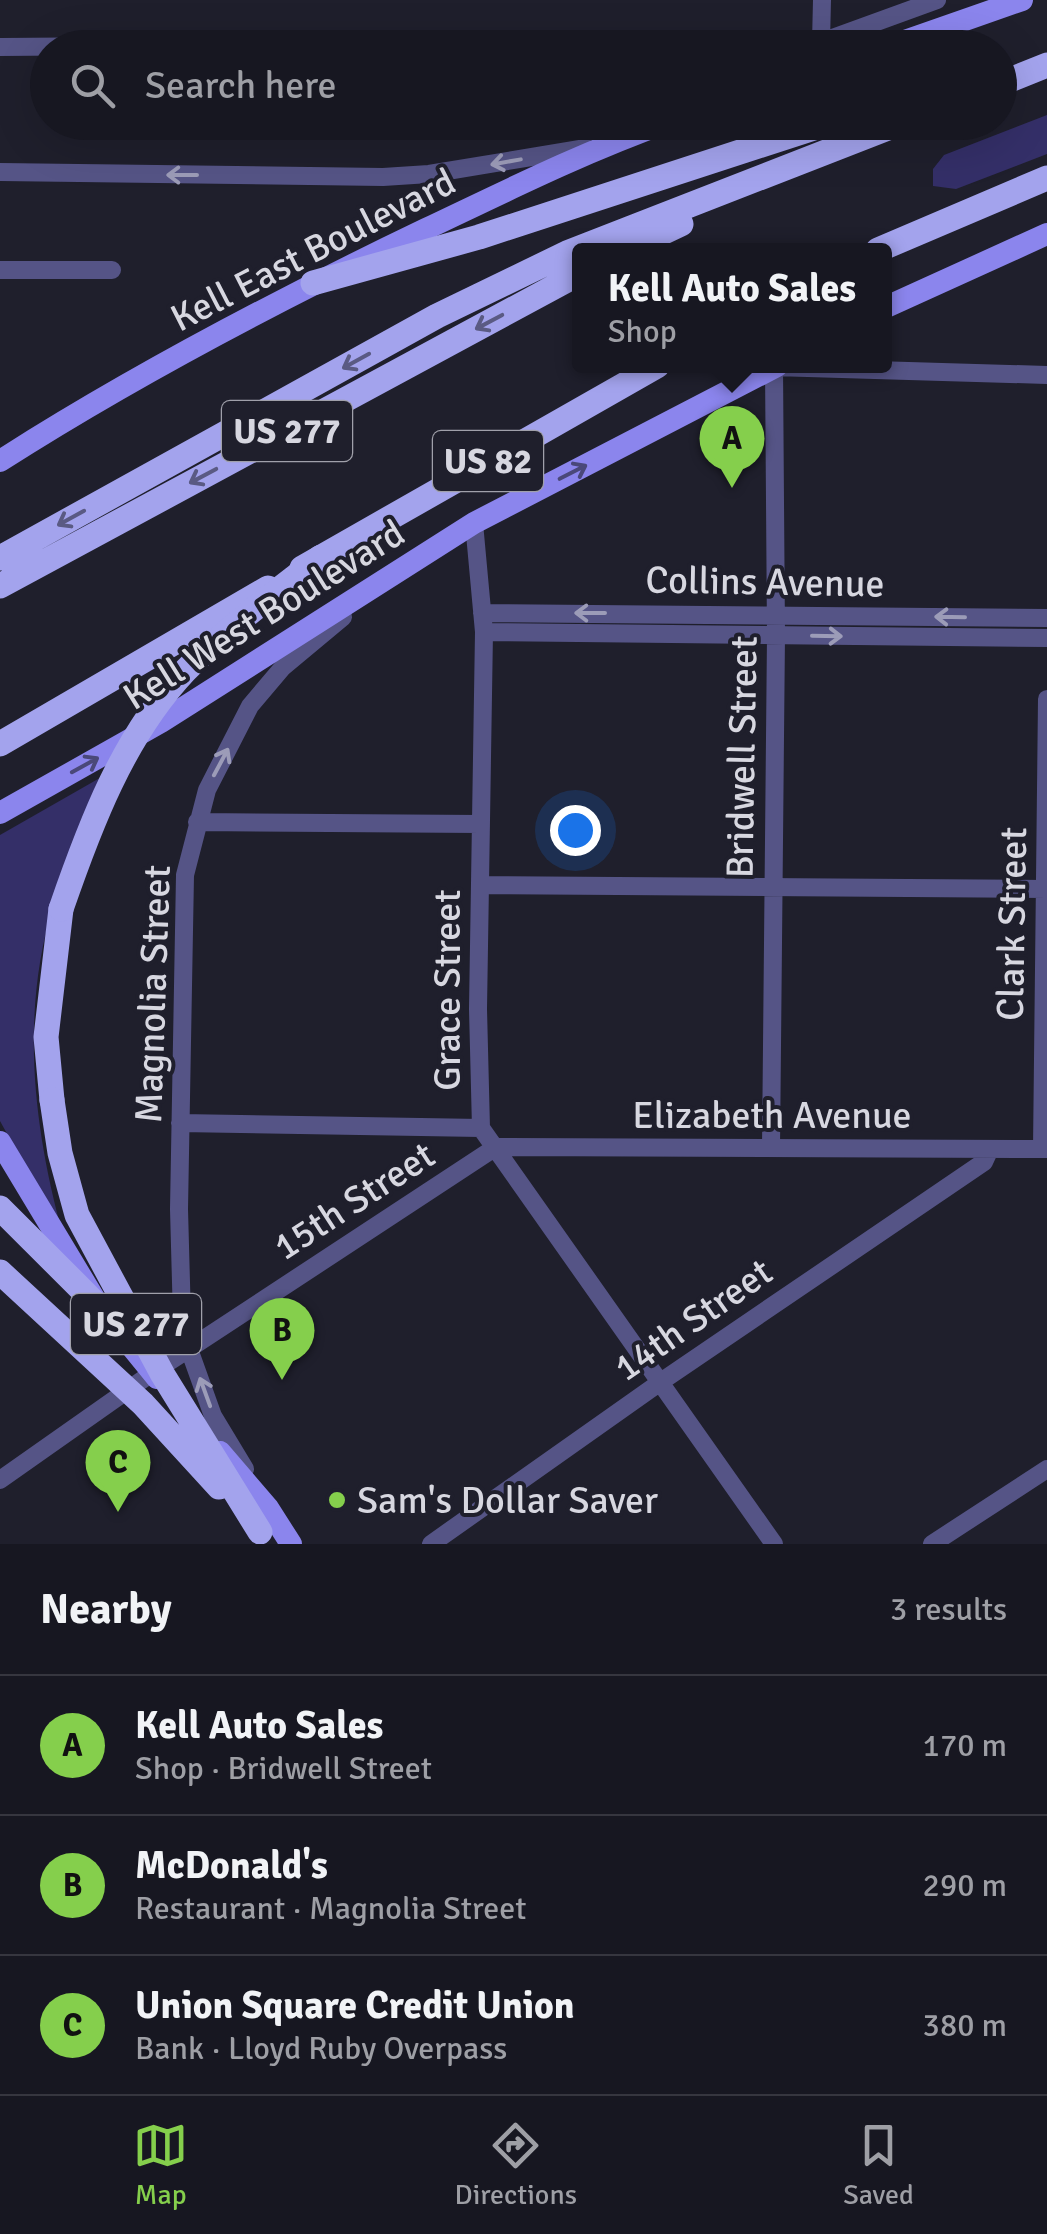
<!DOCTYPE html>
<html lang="en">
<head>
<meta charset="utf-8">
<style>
	:root { --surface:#171721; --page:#20202a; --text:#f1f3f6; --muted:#9e9fa5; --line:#36363f; --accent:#85cf4c }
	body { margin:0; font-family:Signika,sans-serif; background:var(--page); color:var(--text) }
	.you { position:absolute; left:575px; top:830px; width:35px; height:35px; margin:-25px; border:8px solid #fff; border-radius:50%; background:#1a73e8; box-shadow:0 0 0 15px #1a73e833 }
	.badge { display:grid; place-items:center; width:65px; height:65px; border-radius:50%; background:var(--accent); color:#111; font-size:32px; font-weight:700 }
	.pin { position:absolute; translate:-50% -82px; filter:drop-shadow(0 2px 5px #0008) }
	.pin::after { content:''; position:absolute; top:52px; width:35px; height:30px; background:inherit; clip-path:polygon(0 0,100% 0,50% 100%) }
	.popup { position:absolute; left:572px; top:243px; width:320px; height:130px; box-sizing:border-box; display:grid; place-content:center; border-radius:10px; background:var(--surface); filter:drop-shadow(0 2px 8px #0005); font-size:32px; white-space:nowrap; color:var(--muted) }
	.popup b { font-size:38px; color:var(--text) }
	.popup::after { content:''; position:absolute; left:50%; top:100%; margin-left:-20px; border:20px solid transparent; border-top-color:var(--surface) }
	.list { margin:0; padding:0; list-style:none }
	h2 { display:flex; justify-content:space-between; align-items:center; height:130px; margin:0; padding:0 40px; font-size:42px }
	h2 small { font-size:32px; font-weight:400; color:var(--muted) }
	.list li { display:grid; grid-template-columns:65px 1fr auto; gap:30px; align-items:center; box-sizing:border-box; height:140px; padding:0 40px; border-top:2px solid var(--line) }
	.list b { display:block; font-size:38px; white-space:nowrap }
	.list p { margin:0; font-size:32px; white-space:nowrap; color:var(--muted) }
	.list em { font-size:32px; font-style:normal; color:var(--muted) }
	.icon { flex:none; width:55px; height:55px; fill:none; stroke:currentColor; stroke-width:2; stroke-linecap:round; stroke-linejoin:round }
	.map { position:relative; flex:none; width:1047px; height:1544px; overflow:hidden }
	.search { position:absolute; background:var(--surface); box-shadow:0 10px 40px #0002; left:30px; right:30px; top:30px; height:110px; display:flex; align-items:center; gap:25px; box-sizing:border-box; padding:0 35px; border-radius:55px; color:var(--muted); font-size:38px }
	.sheet { height:550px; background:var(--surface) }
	nav { display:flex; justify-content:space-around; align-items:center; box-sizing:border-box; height:140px; border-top:2px solid var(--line); background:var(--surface); font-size:28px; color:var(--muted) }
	nav a { display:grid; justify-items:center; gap:5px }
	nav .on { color:var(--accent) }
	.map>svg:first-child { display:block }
</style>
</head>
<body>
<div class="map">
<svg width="1047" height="1544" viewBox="0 0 1047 1544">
	<rect width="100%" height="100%" fill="#1f1f2c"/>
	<path fill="#342f68" d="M 1047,115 L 1047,154 L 956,189 L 933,186 L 933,169 L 944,155 Z
		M 105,775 C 88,817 67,860 54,903 C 20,1012 33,1127 63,1235 L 0,1121 L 0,835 Z"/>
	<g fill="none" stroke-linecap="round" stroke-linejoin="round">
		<path stroke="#555486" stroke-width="18" d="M 821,42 L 822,0
			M 0,47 L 369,44 L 388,48
			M 805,48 L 937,0
			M 0,172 L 383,177 L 429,174 L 586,148
			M 0,270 L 112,270
			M 474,523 L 484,632 L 478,1009 L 481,1128 L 774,1544
			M 482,613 L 1047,618
			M 484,632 L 1047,638
			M 197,822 L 481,824
			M 480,885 L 1047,889
			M 180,1123 L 481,1128
			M 771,1148 L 776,635 L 774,367 L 1047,375
			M 1042,1149 L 1047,699
			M 245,1469 L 213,1416 L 189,1349 L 182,1319 L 179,1209 L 185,875 L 207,790 L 250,706 L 283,667 L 343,617
			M 0,1480 L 152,1373 L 496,1147 L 1047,1149
			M 431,1544 L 662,1381 L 984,1162 L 990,1149
			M 932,1544 L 1047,1469"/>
		<path stroke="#8b85ed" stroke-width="22" d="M 885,48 L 1022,0
			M 884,308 L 1047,234
			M 0,461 C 136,374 280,299 426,229 C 506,191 584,152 668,122
			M 0,813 L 161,722 L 474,523 L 777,366
			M 0,1142 L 100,1308 L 157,1378
			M 220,1452 L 268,1508 L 291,1544"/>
		<path stroke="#a3a3ed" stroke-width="25" d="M 1000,84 L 1047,65
			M 626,250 L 681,224
			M 878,250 L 1047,178
			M 313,283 L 479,237 L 832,122
			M 0,558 L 437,316 L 567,253 L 903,122
			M 302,568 L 657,366
			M 0,586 L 580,273
			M 0,744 L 268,588
			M 52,1100 L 46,1037 L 61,909
			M 0,1208 L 100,1308"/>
		<path stroke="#a3a3ed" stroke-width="25" d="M 61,909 C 90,825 123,737 185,671 C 226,629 274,593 321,557
			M 52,1100 L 60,1153 L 77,1215 L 163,1375 L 260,1532
			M 0,1272 L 143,1404 L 219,1487"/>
	</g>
	<defs><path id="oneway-shaft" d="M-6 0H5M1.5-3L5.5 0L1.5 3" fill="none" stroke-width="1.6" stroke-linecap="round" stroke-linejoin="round" transform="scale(2.5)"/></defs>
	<g stroke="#9c9cb8">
		<use href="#oneway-shaft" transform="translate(506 162) rotate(170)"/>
		<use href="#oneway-shaft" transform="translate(182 175) rotate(-180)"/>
		<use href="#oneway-shaft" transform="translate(590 613) rotate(-180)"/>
		<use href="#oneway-shaft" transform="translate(950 617) rotate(-179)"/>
		<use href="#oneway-shaft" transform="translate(827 636) rotate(1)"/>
		<use href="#oneway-shaft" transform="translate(221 762) rotate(-62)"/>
		<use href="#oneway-shaft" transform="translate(205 1392) rotate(-110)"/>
	</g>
	<g stroke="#5a5a83">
		<use href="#oneway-shaft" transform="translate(489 322) rotate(152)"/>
		<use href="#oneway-shaft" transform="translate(356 361) rotate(151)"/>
		<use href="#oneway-shaft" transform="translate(203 476) rotate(152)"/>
		<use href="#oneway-shaft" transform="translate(71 518) rotate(151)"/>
	</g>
	<g stroke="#4a4879">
		<use href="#oneway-shaft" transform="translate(573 472) rotate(-27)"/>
		<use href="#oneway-shaft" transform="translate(85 765) rotate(-29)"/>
	</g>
	<circle fill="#85cf4c" stroke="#1f1f2c" stroke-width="4" cx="337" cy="1500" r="10"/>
	<g text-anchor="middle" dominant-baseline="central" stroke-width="8" stroke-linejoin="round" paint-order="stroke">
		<g fill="#1f1f2c" stroke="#a0a0aa" stroke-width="2.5">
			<rect x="222" y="401" width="130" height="60" rx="8"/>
			<rect x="433" y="431" width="110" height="60" rx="8"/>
			<rect x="71" y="1294" width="130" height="60" rx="8"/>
		</g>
		<g font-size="35" font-weight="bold" fill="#d7d7e0">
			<text x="287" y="431">US 277</text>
			<text x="488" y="461">US 82</text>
			<text x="136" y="1324">US 277</text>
		</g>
		<g font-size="38" fill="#d7d7e0" stroke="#1f1f2c">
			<text transform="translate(313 250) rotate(-27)">Kell East Boulevard</text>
			<text transform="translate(765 582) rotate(1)">Collins Avenue</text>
			<text transform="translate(264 615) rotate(-32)">Kell West Boulevard</text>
			<text transform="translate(742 757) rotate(-89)">Bridwell Street</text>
			<text transform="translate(1012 924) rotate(-89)">Clark Street</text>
			<text transform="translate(447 990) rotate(-90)">Grace Street</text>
			<text transform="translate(153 994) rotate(-88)">Magnolia Street</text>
			<text x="772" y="1115">Elizabeth Avenue</text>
			<text transform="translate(354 1201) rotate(-33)">15th Street</text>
			<text transform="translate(693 1320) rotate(-35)">14th Street</text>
		</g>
		<g font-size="38" fill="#d7d7e0" stroke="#1f1f2c" text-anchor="start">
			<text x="357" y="1500">Sam's Dollar Saver</text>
		</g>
	</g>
</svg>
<div class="you"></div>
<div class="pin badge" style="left:732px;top:488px">A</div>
<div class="popup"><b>Kell Auto Sales</b>Shop</div>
<div class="pin badge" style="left:282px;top:1380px">B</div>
<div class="pin badge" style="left:118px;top:1512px">C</div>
<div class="search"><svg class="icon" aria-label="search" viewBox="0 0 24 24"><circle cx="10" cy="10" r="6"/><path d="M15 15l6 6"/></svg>Search here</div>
</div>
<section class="sheet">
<h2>Nearby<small>3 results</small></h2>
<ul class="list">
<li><span class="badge">A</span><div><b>Kell Auto Sales</b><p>Shop · Bridwell Street</p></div><em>170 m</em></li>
<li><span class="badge">B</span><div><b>McDonald's</b><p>Restaurant · Magnolia Street</p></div><em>290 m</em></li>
<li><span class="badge">C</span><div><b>Union Square Credit Union</b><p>Bank · Lloyd Ruby Overpass</p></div><em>380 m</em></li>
</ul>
</section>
<nav>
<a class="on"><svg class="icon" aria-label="map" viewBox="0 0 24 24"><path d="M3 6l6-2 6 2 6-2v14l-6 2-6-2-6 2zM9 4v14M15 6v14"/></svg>Map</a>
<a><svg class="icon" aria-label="directions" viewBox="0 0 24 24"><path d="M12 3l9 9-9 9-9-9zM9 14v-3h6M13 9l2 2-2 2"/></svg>Directions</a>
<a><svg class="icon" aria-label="saved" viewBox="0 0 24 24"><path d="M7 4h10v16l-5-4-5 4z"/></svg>Saved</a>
</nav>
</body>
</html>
